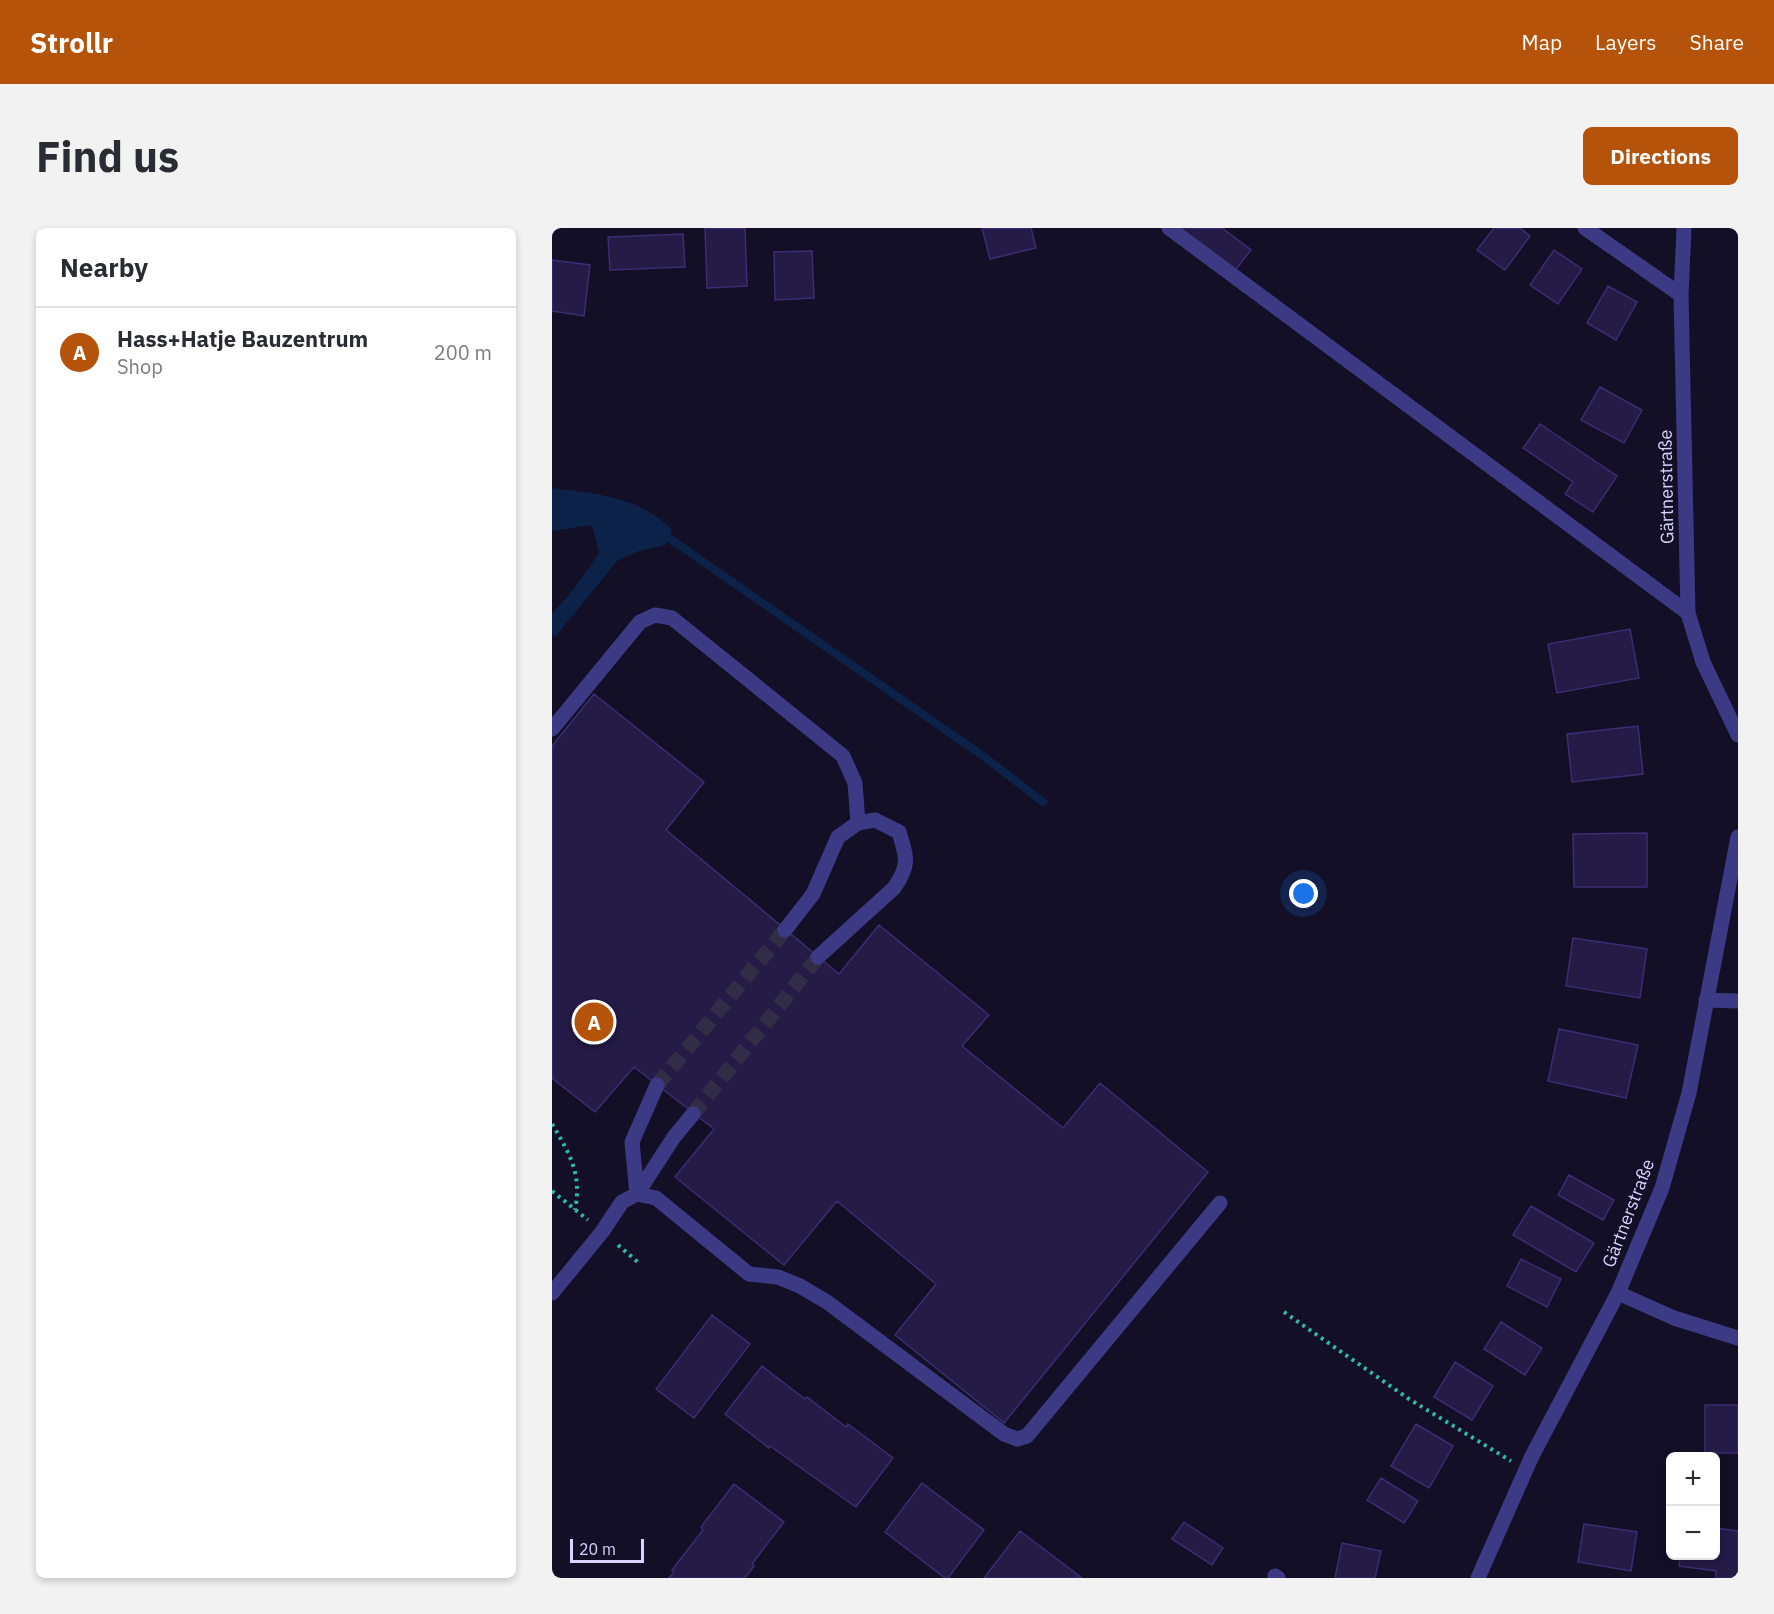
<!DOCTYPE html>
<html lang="en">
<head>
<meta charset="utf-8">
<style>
	:root { --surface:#fff; --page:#f2f2f3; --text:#2b2b33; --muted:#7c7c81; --line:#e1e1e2; --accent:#b45309 }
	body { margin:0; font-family:"IBM Plex Sans",sans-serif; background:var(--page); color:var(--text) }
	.controls { position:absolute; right:18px; bottom:18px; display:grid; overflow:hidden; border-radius:9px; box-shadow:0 3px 9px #0003 }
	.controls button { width:54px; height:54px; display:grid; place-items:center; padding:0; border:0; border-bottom:2px solid var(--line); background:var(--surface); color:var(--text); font:30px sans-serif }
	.scale { position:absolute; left:18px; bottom:15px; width:74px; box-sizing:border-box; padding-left:6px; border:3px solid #d9d4ff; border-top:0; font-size:16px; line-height:21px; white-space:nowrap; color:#d9d4ff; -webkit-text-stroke:4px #130f26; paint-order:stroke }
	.you { position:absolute; left:752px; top:666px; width:21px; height:21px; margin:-15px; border:4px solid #fff; border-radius:50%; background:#1a73e8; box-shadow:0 0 0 9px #1a73e833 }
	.badge { display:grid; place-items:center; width:39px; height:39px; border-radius:50%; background:var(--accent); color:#fff; font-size:20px; font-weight:700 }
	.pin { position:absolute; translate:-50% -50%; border:3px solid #fff; box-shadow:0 2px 6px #0006 }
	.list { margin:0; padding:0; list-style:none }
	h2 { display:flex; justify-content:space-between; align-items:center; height:78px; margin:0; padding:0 24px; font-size:26px }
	h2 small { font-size:20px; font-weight:400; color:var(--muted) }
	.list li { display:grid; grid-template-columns:39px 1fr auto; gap:18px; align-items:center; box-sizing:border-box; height:90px; padding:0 24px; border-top:2px solid var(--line) }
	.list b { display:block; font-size:22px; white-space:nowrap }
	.list p { margin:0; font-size:20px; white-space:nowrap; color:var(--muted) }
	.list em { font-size:20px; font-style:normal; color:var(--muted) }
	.map { position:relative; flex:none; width:1186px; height:1350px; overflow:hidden; border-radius:9px }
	header { display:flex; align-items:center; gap:36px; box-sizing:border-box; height:84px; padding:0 30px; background:var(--accent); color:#fff }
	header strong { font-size:28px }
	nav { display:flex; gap:33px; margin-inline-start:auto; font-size:21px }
	.intro { display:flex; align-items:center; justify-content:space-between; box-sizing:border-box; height:144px; padding:0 36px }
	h1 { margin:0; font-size:42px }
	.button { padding:15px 27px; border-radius:9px; background:var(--accent); color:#fff; font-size:21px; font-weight:700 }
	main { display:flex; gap:36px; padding:0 36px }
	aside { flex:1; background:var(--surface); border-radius:9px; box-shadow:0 3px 9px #0003 }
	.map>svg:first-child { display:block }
</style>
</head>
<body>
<header>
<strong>Strollr</strong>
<nav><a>Map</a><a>Layers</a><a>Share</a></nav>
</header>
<div class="intro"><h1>Find us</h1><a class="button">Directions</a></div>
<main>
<aside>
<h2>Nearby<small></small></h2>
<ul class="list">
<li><span class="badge">A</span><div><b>Hass+Hatje Bauzentrum</b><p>Shop</p></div><em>200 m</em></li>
</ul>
</aside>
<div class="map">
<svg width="1186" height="1350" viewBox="0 0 1186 1350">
	<rect width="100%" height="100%" fill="#130f26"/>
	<path fill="#0c2248" d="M 0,260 C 41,265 90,269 120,302 L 114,317 L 87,323 L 66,332 L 3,409 L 0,407 L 0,385 L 18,366 L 47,325 L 40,297 L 0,303 Z"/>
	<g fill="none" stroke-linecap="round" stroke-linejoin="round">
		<path stroke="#0c2248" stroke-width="8" d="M 117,310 L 431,528 L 491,574"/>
	</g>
	<path fill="#241b47" stroke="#3b2d73" stroke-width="1.5" d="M 153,0 L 193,0 L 195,58 L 155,60 Z
		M 430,0 L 479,0 L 484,20 L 438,31 Z
		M 622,0 L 670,0 L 699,22 L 681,45 Z
		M 942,0 L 968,0 L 978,8 L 953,42 L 925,22 Z
		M 131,6 L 133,39 L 58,42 L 56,9 Z
		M 1002,22 L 1030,41 L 1006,76 L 978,57 Z
		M 260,23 L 262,70 L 223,72 L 222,24 Z
		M 0,32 L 38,37 L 32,88 L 0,83 Z
		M 1056,58 L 1085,74 L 1064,112 L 1035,95 Z
		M 1048,159 L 1090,182 L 1072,215 L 1029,192 Z
		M 988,196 L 1065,248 L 1041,284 L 1013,266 L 1021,254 L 971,220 Z
		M 1078,401 L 1087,450 L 1005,465 L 996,416 Z
		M 42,466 L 152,554 L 114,602 L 287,746 L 327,697 L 437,787 L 410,818 L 511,900 L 548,855 L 656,944 L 452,1195 L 343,1107 L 384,1056 L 285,973 L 232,1037 L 123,949 L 162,901 L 82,839 L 43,884 L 0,850 L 0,518 Z
		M 1086,498 L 1091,546 L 1020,554 L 1015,506 Z
		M 1095,605 L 1095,659 L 1022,659 L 1021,606 Z
		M 1021,710 L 1095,721 L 1088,770 L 1014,758 Z
		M 1007,801 L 1086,817 L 1074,870 L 996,853 Z
		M 1017,947 L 1062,972 L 1051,992 L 1006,967 Z
		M 979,978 L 1042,1015 L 1024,1044 L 961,1007 Z
		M 969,1031 L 1009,1051 L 995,1079 L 955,1058 Z
		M 160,1087 L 198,1116 L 142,1190 L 104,1161 Z
		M 949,1094 L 990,1120 L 973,1147 L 932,1121 Z
		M 903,1134 L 941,1158 L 920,1192 L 882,1169 Z
		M 210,1138 L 253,1171 L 255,1169 L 294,1199 L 296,1196 L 341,1230 L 304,1279 L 218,1218 L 217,1220 L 173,1186 Z
		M 1153,1177 L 1186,1177 L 1186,1225 L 1153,1225 Z
		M 864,1196 L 901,1218 L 877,1260 L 839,1238 Z
		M 829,1250 L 866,1273 L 852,1295 L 815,1272 Z
		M 370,1255 L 432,1302 L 396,1350 L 393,1350 L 333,1304 Z
		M 182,1256 L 232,1294 L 200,1336 L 202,1338 L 193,1350 L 117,1350 L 122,1344 L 120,1342 L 151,1302 L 149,1299 Z
		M 632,1294 L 671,1320 L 660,1337 L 620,1311 Z
		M 1032,1296 L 1085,1304 L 1079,1343 L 1026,1334 Z
		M 1164,1300 L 1186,1303 L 1186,1350 L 1164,1350 L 1164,1343 L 1127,1338 L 1128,1328 L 1164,1328 Z
		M 468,1303 L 530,1350 L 432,1350 Z
		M 790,1315 L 829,1323 L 823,1350 L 783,1350 Z"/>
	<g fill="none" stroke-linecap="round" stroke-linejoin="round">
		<path stroke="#312d47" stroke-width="15" stroke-dasharray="15 8" stroke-linecap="butt" d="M 105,857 L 233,702
			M 141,886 L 266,729"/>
		<path stroke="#2fb8b0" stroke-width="4" stroke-dasharray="3 4.5" stroke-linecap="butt" d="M 0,896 C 18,926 30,946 23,982
			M 0,963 L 36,992
			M 66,1017 L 88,1036
			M 732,1084 L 857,1171 L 959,1233"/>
		<path stroke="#3d3a85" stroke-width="15" d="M 617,0 L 1136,385
			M 1033,0 L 1129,67
			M 1132,0 L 1129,67 L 1136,385 L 1151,434 L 1186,507
			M 0,501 L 88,394 L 103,387 L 120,390 L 291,528 L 303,555 L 306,595
			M 233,702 L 261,666 L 286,609 L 306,595 L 323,592 L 347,604 C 355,630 358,637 342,660 L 266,729
			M 1154,772 L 1186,773
			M 85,966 L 80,914 L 105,857
			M 85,966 L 122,909 L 141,886
			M 0,1065 L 50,1004 L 70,974 L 85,966 L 104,970 L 197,1046 L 226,1049 L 248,1058 L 275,1074 L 452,1206 L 465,1211 L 475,1208 L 668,975
			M 1066,1065 L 1122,1090 L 1186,1110
			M 723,1348 L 726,1350
			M 926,1350 L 980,1228 L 1066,1065 L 1110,960 L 1137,865 L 1186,609"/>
	</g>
	<g text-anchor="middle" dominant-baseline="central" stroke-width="4.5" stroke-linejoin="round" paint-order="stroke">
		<g font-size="18" fill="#d9d4ff" stroke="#130f26">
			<text transform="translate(1114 259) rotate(-91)">Gärtnerstraße</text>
			<text transform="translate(1076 985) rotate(-69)">Gärtnerstraße</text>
		</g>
	</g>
</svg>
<div class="controls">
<button>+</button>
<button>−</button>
</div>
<div class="scale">20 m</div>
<div class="you"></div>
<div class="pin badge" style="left:42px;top:794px">A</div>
</div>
</main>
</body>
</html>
